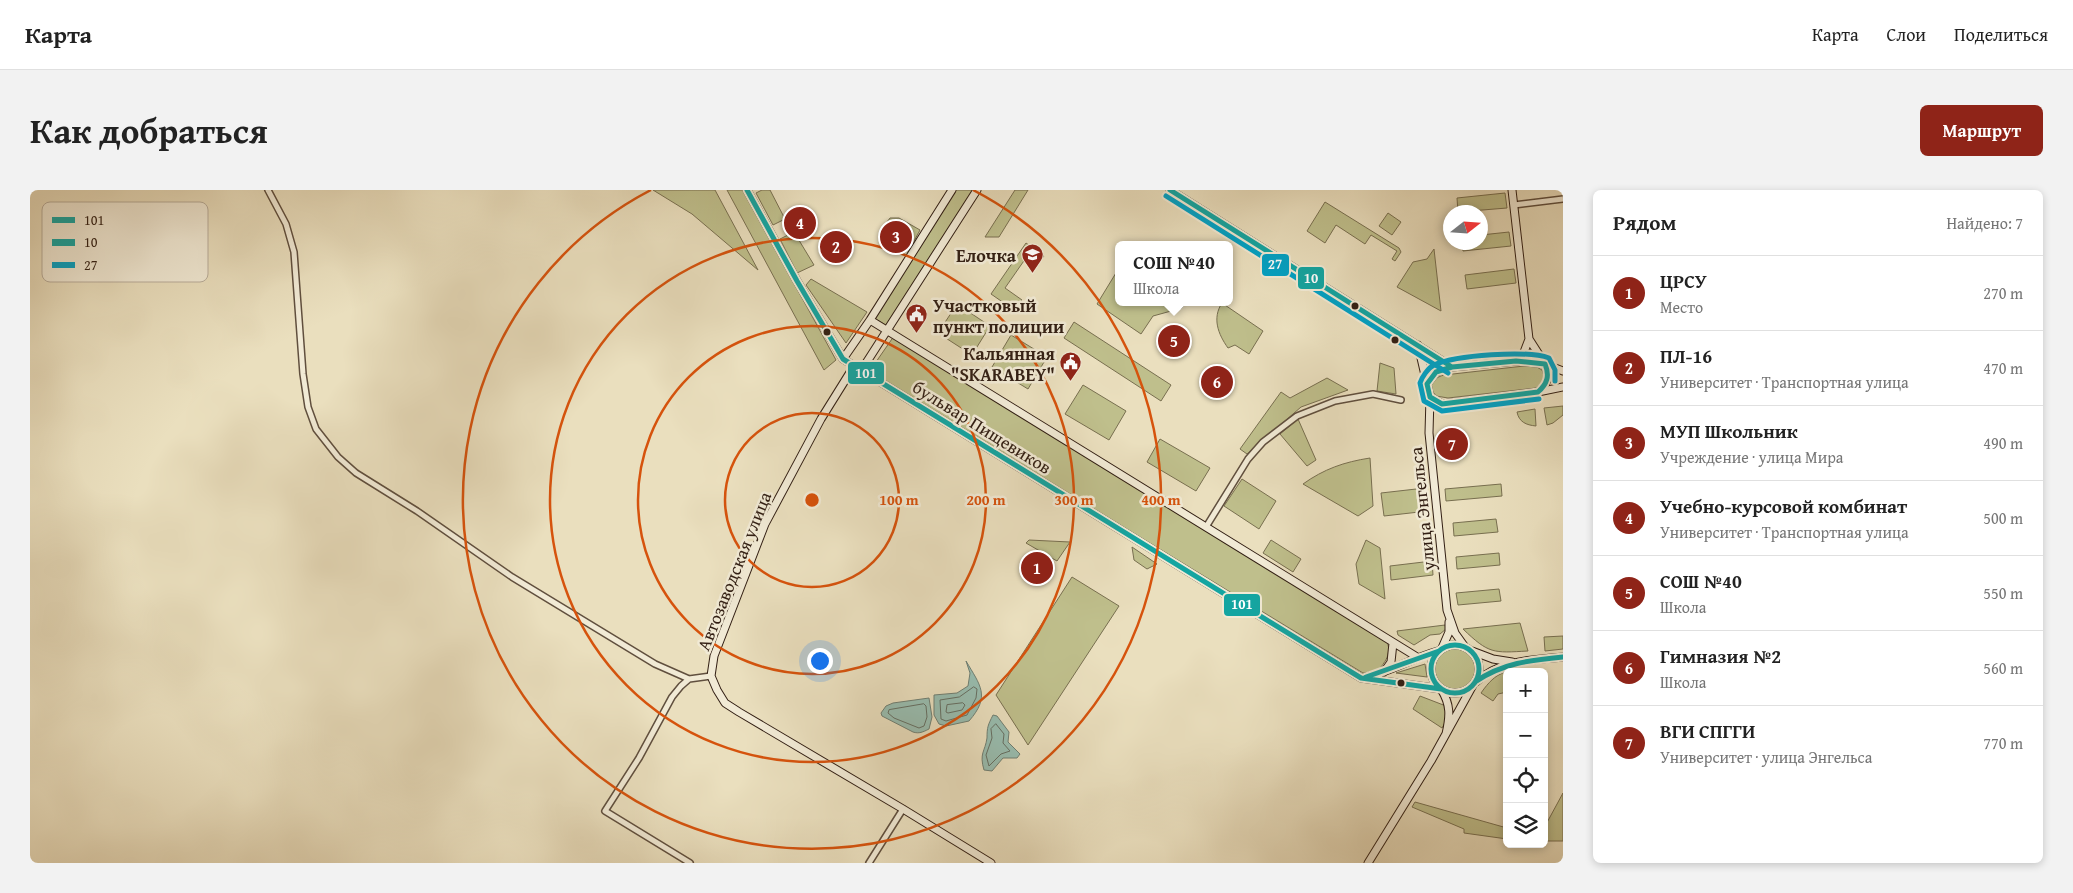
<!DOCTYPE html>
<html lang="ru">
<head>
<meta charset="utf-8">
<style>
	:root { --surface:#fff; --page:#f2f2f2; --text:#222; --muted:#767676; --line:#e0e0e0; --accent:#8f2418 }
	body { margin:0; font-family:"Gentium Book Plus",serif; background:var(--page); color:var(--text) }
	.controls { position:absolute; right:15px; bottom:15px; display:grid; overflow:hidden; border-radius:8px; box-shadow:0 2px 8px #0003 }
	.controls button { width:45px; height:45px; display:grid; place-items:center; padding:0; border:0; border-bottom:1px solid var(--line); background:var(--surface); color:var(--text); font:25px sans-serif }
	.compass { position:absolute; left:1413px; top:15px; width:45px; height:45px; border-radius:50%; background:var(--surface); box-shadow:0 2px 8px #0003; rotate:73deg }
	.you { position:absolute; left:789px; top:470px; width:18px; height:18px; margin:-12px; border:4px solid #fff; border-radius:50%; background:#1a73e8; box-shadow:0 0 0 8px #1a73e833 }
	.badge { display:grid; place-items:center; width:32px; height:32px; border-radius:50%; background:var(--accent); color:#fff; font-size:16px; font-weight:700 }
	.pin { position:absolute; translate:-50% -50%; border:2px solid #fff; box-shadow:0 1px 5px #0006 }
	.popup { position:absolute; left:1085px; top:51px; width:118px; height:65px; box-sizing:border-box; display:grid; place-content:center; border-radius:8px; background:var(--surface); filter:drop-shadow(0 1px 4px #0005); font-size:16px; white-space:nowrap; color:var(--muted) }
	.popup b { font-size:19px; color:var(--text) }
	.popup::after { content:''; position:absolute; left:50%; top:100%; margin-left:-10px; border:10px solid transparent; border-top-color:var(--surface) }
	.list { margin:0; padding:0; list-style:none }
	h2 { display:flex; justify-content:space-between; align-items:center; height:65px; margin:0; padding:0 20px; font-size:21px }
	h2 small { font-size:16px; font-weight:400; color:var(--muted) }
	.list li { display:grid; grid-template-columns:32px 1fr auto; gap:15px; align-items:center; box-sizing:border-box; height:75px; padding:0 20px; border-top:1px solid var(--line) }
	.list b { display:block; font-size:19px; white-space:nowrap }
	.list p { margin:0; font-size:16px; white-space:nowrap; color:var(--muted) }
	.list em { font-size:16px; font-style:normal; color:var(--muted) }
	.icon { flex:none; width:28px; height:28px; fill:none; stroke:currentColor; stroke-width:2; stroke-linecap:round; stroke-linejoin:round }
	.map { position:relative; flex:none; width:1533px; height:673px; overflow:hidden; border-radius:8px }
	header { display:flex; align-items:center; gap:30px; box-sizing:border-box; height:70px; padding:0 25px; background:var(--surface); border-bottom:1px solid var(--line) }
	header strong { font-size:24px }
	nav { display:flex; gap:28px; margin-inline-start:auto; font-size:18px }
	.intro { display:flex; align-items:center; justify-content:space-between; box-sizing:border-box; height:120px; padding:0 30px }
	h1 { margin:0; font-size:35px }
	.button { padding:12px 22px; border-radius:8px; background:var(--accent); color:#fff; font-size:18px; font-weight:700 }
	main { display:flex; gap:30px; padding:0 30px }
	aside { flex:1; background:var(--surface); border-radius:8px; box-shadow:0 2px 8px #0003 }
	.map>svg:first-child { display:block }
</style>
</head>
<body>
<header>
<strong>Карта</strong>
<nav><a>Карта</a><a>Слои</a><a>Поделиться</a></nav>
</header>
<div class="intro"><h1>Как добраться</h1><a class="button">Маршрут</a></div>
<main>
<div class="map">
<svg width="1533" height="673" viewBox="0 0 1533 673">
	<rect width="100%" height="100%" fill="#eadfbe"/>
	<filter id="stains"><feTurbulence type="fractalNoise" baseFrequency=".004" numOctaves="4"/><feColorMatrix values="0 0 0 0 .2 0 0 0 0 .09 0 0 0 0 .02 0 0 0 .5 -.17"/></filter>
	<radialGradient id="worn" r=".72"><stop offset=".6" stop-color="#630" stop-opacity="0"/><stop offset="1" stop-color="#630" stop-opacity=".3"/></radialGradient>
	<path fill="#bfbf8c" stroke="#786f50" d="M 623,0 L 685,0 L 728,80 L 662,24 Z
		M 697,0 L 713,0 L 806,170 L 794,180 Z
		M 732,0 L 740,0 L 755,29 L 743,35 L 726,3 Z
		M 925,0 L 943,0 L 856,135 L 844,128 Z
		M 985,0 L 998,0 L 969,47 L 955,47 Z
		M 1475,3 L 1477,18 L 1428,22 L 1427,8 Z
		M 1295,12 L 1369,58 L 1371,62 L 1365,71 L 1362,69 L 1367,61 L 1341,45 L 1335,54 L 1306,35 L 1295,53 L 1277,41 Z
		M 1358,23 L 1371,32 L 1362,45 L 1349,36 Z
		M 860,28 L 869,28 L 890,40 L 883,53 L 854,36 Z
		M 764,42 L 784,75 L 767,83 L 750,49 Z
		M 1479,42 L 1481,56 L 1433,61 L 1432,53 L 1450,52 L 1451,45 Z
		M 996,53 L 1014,66 L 1009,72 L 998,65 L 975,98 L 992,110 L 984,120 L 961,104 Z
		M 1404,59 L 1411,121 L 1367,97 L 1383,72 L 1397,69 Z
		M 1089,78 L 1089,112 L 1157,112 L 1152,118 L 1123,126 L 1111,144 L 1067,114 Z
		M 1484,79 L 1486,93 L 1437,99 L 1435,85 Z
		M 781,89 L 837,122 L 816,153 L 776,95 Z
		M 1192,113 L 1233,141 L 1219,164 L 1205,155 L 1198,158 C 1188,144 1182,128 1192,113 Z
		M 927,114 L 960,136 L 942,165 L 908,143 Z
		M 1044,132 L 1141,195 L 1131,211 L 1034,148 Z
		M 981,145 L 1017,167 L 998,199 L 962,177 Z
		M 864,146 L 1357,452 C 1362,464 1355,472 1347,482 L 1333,483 L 839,182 Z
		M 1350,173 L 1364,178 L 1366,204 L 1347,201 Z
		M 1503,175 L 1512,180 L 1514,186 L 1513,193 L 1506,198 L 1418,208 L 1406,206 L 1401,199 C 1400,191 1407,187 1414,185 Z
		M 1297,188 L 1318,200 L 1271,217 L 1217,264 L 1210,259 L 1251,202 L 1260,208 Z
		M 1053,195 L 1096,221 L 1079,250 L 1035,224 Z
		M 1533,216 L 1533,225 L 1523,233 L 1517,235 L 1514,218 Z
		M 1505,219 L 1506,236 C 1496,235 1489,232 1487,222 Z
		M 1268,229 L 1286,270 L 1277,276 L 1250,244 Z
		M 1130,249 L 1180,278 L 1166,301 L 1117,272 Z
		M 1340,268 L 1343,316 L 1328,326 L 1273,294 C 1294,279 1314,272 1340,268 Z
		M 1212,289 L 1246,311 L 1229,339 L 1194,316 Z
		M 1471,294 L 1472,306 L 1416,311 L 1415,299 Z
		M 1395,298 L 1398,321 L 1354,326 L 1351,303 Z
		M 1466,329 L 1468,342 L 1424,346 L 1423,333 Z
		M 999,350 L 1040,352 L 1027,371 L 996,353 Z
		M 1241,350 L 1271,369 L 1263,382 L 1233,363 Z
		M 1336,350 L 1350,358 L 1355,409 L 1329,394 L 1326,374 Z
		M 1102,357 L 1127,374 L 1117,379 L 1104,370 Z
		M 1469,363 L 1470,375 L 1427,379 L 1426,367 Z
		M 1402,371 L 1403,385 L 1361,390 L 1360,376 Z
		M 1042,387 L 1089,416 L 998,555 L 966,505 Z
		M 1469,399 L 1471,411 L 1428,415 L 1426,403 Z
		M 1490,433 L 1498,461 C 1463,463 1459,464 1433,439 Z
		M 1415,435 L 1416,439 L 1410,444 L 1400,445 L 1384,455 L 1368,445 L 1367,441 Z
		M 1533,446 L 1533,459 L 1515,461 L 1514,447 Z
		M1405 479a20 20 0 1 1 40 0a20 20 0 1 1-40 0Z
		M 1395,474 L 1397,487 L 1366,483 Z
		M 1502,479 L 1502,482 L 1477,482 L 1477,502 L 1468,504 L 1463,511 L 1451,503 C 1467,480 1476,481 1502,479 Z
		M 1390,506 L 1416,516 L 1419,526 L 1412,538 L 1383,519 Z
		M 1533,603 L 1533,651 L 1514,651 L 1514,638 Z
		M 1385,612 L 1477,638 L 1477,649 L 1434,643 L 1434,639 L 1382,617 Z"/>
	<path fill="#98bdb0" stroke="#6f7e72" d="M 936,471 C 950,495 961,506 939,531 L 916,536 L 909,534 L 904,525 L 904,505 L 927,503 L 938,496 L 940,483 Z
		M 899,508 L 902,527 L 899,539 C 893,542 889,544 883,542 L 852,526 L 851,523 L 856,516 L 863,513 Z
		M 963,525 L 967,526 L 979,542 L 978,552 L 990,564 L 987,568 L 973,568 L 962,581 L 954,580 C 949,563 955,562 957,548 C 957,537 958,535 963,525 Z"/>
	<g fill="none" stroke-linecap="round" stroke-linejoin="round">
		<path stroke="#656e62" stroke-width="1" d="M 944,497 L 947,499 L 946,508 L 937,525 L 916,531 L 911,529 L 910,510 L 929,507 Z
			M 933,513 L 935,515 L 932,520 L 918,523 L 916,522 L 917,515 Z
			M 894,514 L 896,516 L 897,527 L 894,536 L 889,538 L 864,528 L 858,523 L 859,520 Z
			M 966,534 L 974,544 L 973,553 L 980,561 L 971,564 L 959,576 L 956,565 L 962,548 L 961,539 Z"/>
		<defs>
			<path id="street" d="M 238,0 L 256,34 L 264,62 L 273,184 L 278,217 L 286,239 L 308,267 L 326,283 L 387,321 L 482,387 L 625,474 L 659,489
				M 1484,15 L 1533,9
				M 1176,337 L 1218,269 L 1233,252 L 1267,226 L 1305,211 L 1343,204 L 1371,210
				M 660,673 L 575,621 L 609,568 L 642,507 L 651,496 L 659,489 L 681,486
				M 839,673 L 873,619"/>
			<path id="secondary" d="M 717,0 L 767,91 L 813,169 L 1331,488 L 1411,499 C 1421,515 1420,526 1416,544
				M 1140,0 L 1422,177
				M 1482,0 L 1499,149 L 1515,174 L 1533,181
				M 840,130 L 1387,467
				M 1388,155 L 1397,194
				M 813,169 L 840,130 L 922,0
				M 1486,171 L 1494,162 L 1499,149
				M 824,176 L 791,229 L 735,334 L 684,466 L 681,486 L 687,500 L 695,513 L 709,522 L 873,619 L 961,673
				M 831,181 L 947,0
				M 1508,202 C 1518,194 1521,186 1515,174 L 1486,171 L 1422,177 L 1406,182 L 1397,194 L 1400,207 L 1412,214 L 1508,202 L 1533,197
				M 1400,207 L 1399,243 L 1417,420 L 1425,443 L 1435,457
				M1401 479a24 24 0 1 1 48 0a24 24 0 1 1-48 0Z
				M 1412,458 L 1419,442 L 1419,432
				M 1442,461 L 1463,469 L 1482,472
				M 1354,482 L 1361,472 L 1363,453
				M 1337,487 C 1362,481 1383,468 1408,461
				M 1446,492 C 1470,470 1502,470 1533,467
				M 1338,673 L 1401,571 L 1443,495"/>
		</defs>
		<use href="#street" stroke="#604f3e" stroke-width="8"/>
		<use href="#secondary" stroke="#321f14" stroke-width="9"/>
		<use href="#street" stroke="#f1ead5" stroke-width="5"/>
		<use href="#secondary" stroke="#f1ead5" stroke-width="7"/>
		<defs>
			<path id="bus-1" d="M 717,0 L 767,91 L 813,169 L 1331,488 L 1411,499
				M1401 479a24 24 0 1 1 48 0a24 24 0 1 1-48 0Z
				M 1336,487 L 1409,461
				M 1445,492 C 1472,473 1501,470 1533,467"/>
			<path id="bus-2" d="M 1140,0 L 1422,177
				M 1486,171 L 1515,174 C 1520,186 1517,194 1508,202 L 1412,214 L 1400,207 L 1397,194 L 1406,182 L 1422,177 Z"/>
			<path id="bus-3" d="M 1136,6 L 1418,183
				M 1509,209 L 1412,221 L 1394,211 L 1390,193 C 1392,187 1398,178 1404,175 C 1426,165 1497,160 1519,168 L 1525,180 L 1525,191"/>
		</defs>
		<use href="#bus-1" stroke="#f1ead5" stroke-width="9"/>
		<use href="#bus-2" stroke="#f1ead5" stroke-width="9"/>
		<use href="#bus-3" stroke="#f1ead5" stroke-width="9"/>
		<use href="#bus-1" stroke="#14a5a1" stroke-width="5"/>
		<use href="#bus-2" stroke="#14a5a1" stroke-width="5"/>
		<use href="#bus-3" stroke="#02a2c5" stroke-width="5"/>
	</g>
	<g fill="none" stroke="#d6530d" stroke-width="2.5">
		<circle cx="782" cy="310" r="87"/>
		<circle cx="782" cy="310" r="174"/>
		<circle cx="782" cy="310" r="262"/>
		<path d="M943 0A349 349 0 1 1 621 0"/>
	</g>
	<defs>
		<symbol id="school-pin" viewBox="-11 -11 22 30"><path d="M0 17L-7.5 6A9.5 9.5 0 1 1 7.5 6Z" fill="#8f2418" stroke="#f1ead5"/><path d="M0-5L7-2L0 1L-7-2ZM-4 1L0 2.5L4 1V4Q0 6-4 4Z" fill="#fff"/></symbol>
		<symbol id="civic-pin" viewBox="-11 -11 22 30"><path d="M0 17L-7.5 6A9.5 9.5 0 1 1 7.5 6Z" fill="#8f2418" stroke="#f1ead5"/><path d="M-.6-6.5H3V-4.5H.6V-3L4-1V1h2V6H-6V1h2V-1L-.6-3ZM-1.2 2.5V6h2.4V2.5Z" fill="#fff"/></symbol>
	</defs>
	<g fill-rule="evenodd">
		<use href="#school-pin" x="990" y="52" width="25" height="34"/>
		<use href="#civic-pin" x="874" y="112" width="25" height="34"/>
		<use href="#civic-pin" x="1028" y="160" width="25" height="34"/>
	</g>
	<g fill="#321f14" stroke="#f1ead5" stroke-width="2">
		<circle cx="1325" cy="116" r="4.5"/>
		<circle cx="797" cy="142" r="4.5"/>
		<circle cx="1365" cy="150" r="4.5"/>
		<circle cx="1371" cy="493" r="4.5"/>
	</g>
	<g text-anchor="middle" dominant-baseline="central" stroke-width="5" stroke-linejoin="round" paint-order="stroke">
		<g font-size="18" font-weight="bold" fill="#321f14" stroke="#f1ead5" text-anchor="end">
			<text x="986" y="65">Елочка</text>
			<text x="903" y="115" text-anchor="start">Участковый<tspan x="903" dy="21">пункт полиции</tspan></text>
			<text x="1025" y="163">Кальянная<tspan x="1025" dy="21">"SKARABEY"</tspan></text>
		</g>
		<g font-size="18" fill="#321f14" stroke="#f1ead5">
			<text transform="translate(952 237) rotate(32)">бульвар Пищевиков</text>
			<text transform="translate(1392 319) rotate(-96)">улица Энгельса</text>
			<text transform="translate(704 381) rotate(-68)">Автозаводская улица</text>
		</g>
	</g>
	<rect x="12" y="12" width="166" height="80" rx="8" fill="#f1ead5" stroke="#b8ad9b" stroke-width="1"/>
	<rect x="22" y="27" width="23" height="6" fill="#14a5a1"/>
	<rect x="22" y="49" width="23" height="7" fill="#14a5a1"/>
	<rect x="22" y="72" width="23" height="6" fill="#02a2c5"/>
	<g font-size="14" fill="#321f14">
		<text x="54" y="35">101</text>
		<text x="54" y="57">10</text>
		<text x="54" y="80">27</text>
	</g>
	<circle cx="782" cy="310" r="8" fill="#d6530d" stroke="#f1ead5" stroke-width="2.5"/>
	<g font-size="15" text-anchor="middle" font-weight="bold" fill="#d6530d" stroke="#f1ead5" stroke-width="5" stroke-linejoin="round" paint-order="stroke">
		<text x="869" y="315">100 m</text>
		<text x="956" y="315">200 m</text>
		<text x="1044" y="315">300 m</text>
		<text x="1131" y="315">400 m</text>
	</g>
	<g stroke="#f1ead5" stroke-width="2">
		<rect x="1231" y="63" width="29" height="24" rx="5" fill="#02a2c5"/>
		<rect x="1267" y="76" width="28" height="24" rx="5" fill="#14a5a1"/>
		<rect x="817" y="171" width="38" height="24" rx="5" fill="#14a5a1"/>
		<rect x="1193" y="403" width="38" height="24" rx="5" fill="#14a5a1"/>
	</g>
	<g font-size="14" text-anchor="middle" font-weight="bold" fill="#fff">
		<text x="1245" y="79">27</text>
		<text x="1281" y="93">10</text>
		<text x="836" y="188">101</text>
		<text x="1212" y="419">101</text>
	</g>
	<rect width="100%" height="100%" filter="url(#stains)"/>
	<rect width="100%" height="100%" fill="url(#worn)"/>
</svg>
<div class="controls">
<button>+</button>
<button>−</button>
<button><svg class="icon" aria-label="locate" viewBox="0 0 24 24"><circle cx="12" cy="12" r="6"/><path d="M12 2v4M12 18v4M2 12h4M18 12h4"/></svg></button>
<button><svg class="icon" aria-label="layers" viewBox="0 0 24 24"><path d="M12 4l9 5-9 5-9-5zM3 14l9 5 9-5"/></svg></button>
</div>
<svg class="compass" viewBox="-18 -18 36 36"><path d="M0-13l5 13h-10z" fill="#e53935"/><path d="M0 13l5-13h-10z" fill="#767676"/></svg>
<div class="you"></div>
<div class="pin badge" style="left:1007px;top:378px">1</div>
<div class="pin badge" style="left:806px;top:57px">2</div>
<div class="pin badge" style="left:866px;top:47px">3</div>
<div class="pin badge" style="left:770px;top:33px">4</div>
<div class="pin badge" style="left:1144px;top:151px">5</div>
<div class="popup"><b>СОШ №40</b>Школа</div>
<div class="pin badge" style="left:1187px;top:192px">6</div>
<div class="pin badge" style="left:1422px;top:254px">7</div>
</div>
<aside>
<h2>Рядом<small>Найдено: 7</small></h2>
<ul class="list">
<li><span class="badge">1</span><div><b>ЦРСУ</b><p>Место</p></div><em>270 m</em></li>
<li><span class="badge">2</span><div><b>ПЛ-16</b><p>Университет · Транспортная улица</p></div><em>470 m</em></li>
<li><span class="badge">3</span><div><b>МУП Школьник</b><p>Учреждение · улица Мира</p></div><em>490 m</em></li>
<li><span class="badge">4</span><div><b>Учебно-курсовой комбинат</b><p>Университет · Транспортная улица</p></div><em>500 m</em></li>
<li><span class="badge">5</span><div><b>СОШ №40</b><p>Школа</p></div><em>550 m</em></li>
<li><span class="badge">6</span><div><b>Гимназия №2</b><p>Школа</p></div><em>560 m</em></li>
<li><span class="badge">7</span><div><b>ВГИ СПГГИ</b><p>Университет · улица Энгельса</p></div><em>770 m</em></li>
</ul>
</aside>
</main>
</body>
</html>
